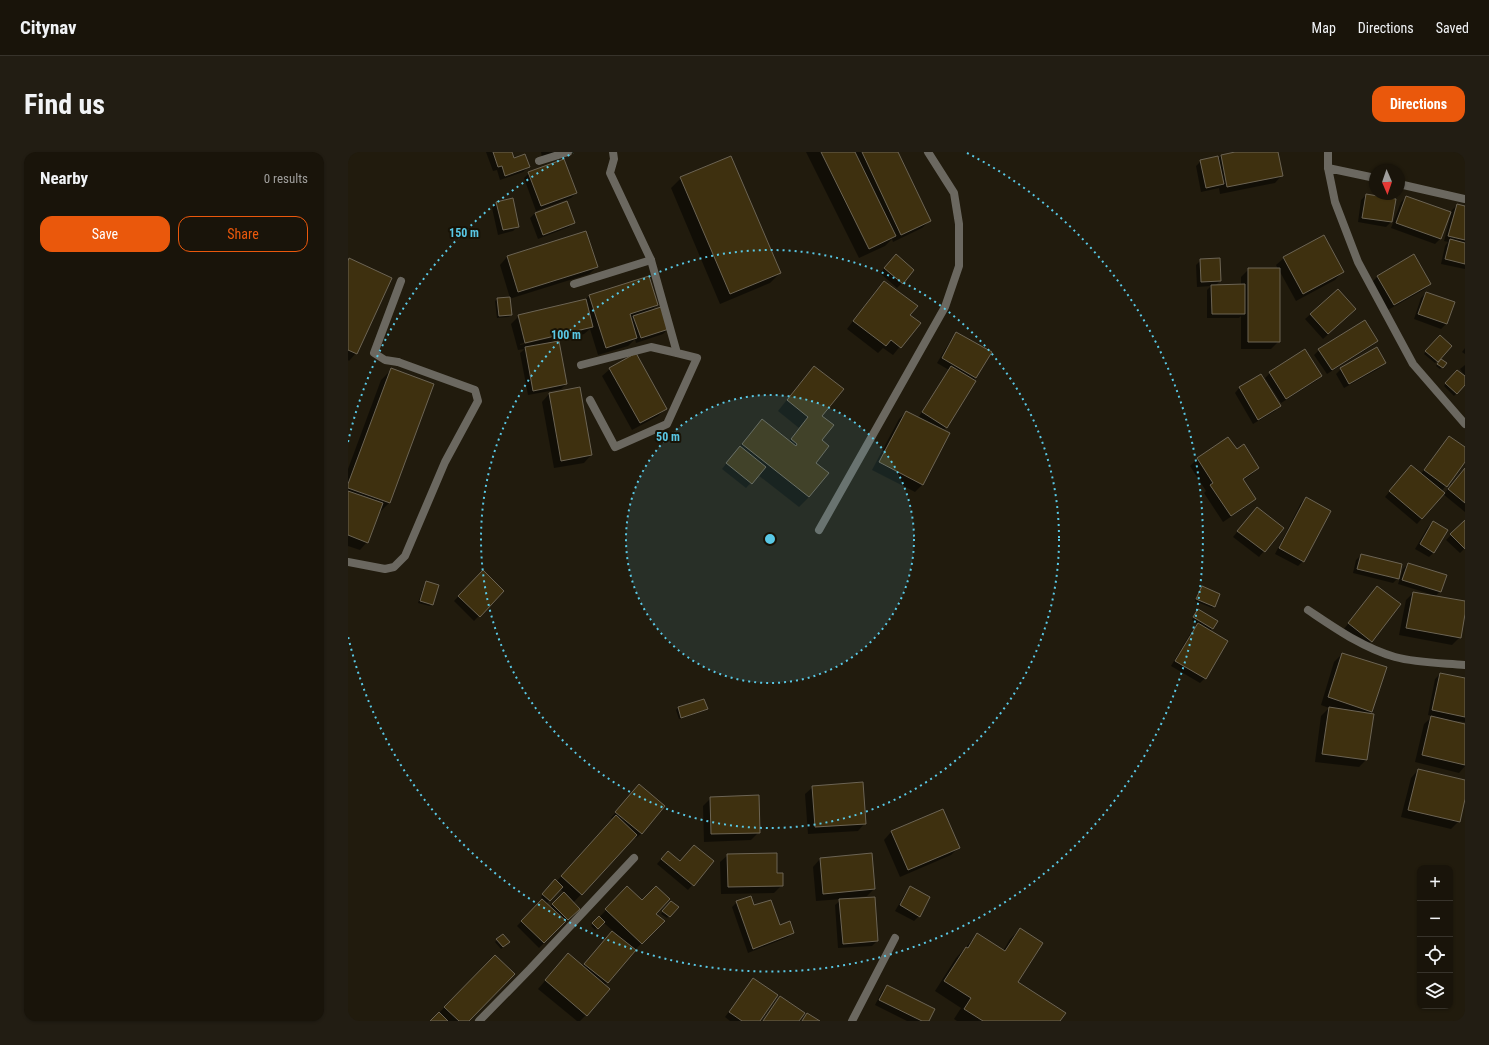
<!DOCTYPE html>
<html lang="en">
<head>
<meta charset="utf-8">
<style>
	:root { --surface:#19140a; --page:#221d13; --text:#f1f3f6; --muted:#9f9e9c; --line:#37332b; --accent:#ea580c }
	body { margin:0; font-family:"Roboto Condensed",sans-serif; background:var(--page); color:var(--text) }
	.controls { position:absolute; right:12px; bottom:12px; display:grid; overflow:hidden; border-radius:8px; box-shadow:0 1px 3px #0004 }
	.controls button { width:36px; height:36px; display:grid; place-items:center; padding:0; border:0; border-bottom:1px solid var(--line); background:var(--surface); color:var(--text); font:20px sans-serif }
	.compass { position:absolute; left:1021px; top:12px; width:36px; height:36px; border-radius:50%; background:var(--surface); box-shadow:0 1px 3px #0004; rotate:178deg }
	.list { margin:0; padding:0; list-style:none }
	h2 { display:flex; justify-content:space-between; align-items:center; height:52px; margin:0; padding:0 16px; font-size:17px }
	h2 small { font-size:13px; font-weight:400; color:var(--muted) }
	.actions { display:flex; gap:8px; padding:12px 16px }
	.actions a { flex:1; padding:9px 0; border:1px solid var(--accent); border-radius:12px; text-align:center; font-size:14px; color:var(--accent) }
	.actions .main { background:var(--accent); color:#fff }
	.icon { flex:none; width:22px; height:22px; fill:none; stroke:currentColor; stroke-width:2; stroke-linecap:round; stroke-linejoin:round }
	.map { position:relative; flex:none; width:1117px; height:869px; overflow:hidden; border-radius:12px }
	header { display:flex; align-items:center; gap:24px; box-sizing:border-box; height:56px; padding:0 20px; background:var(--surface); border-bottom:1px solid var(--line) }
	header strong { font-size:19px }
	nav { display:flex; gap:22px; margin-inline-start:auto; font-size:14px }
	.intro { display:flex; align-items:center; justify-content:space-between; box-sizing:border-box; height:96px; padding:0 24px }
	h1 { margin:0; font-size:28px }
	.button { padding:10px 18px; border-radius:12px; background:var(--accent); color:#fff; font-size:14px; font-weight:700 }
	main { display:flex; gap:24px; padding:0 24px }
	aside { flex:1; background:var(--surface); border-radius:12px; box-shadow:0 1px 3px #0004 }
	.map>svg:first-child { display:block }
</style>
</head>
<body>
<header>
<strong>Citynav</strong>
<nav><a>Map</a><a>Directions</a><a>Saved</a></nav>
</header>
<div class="intro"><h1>Find us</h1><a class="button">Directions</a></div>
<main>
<aside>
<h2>Nearby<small>0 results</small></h2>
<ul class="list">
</ul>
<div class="actions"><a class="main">Save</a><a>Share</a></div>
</aside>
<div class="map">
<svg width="1117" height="869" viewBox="0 0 1117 869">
	<rect width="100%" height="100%" fill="#211b0d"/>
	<path fill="#0007" fill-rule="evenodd" d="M 138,0 L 163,0 L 165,7 L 180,15 L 175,20 L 152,28 L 149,18 L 145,19 Z
		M 193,0 L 211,0 L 194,5 Z
		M 458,0 L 549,0 L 581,69 L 574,76 L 545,90 L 544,87 L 537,94 L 511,106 Z
		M 892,0 L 929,0 L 934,23 L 927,31 L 872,42 L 871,36 L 853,40 L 848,14 L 853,9 L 870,7 L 873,4 Z
		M 181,21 L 228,41 L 223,46 L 188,59 L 176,26 Z
		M 333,26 L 432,121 L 422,131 L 372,152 L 323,36 Z
		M 1018,43 L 1043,70 L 1038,75 L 1010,70 L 1013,48 Z
		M 1058,45 L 1092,87 L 1087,92 L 1043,76 L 1053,50 Z
		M 149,51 L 170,74 L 165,79 L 150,83 L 144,56 Z
		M 1109,53 L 1117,56 L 1117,117 L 1093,112 L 1097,94 L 1100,90 L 1096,89 L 1104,58 Z
		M 187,61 L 226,70 L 221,75 L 190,87 L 182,66 Z
		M 238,80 L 249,115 L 241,122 L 161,147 L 163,163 L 161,165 L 149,166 L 147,149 L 150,147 L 162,146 L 152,113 L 159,105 Z
		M 1065,104 L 1082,132 L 1077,137 L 1040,158 L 1024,130 L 1029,125 Z
		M 936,106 L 994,120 L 987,128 L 948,149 L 931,118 L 931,189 L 923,197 L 893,197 L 893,164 L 891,166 L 859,166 L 859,138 L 863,134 L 849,135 L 848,113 L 853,108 L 872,129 L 867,134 L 893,133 L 893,125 L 901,117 L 930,117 L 928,113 Z
		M 0,109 L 8,201 L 1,209 L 0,208 Z
		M 543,109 L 554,131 L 549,136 L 532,121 Z
		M 300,126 L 309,153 L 303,159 L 320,177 L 315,182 L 288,191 L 287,187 L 280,194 L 250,203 L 242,177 L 236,182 L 210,189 L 218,232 L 213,237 L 180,243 L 172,201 L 177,197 L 170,198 L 163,172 L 171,164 L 237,148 L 241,144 ZM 236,176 L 236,178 L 172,193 L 172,192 Z
		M 536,130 L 561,163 L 571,171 L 545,203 L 535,196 L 530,201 L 499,177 L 529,137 Z
		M 990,138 L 1002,162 L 975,187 L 957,167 Z
		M 1078,141 L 1105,151 L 1098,172 L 1093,177 L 1066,167 L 1073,146 Z
		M 609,181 L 628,225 L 598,275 L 595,279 L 575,332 L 567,340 L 524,318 L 551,267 L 558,260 L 570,266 L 601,218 L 589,211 L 604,186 Z
		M 1092,184 L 1103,194 L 1087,211 L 1076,202 Z
		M 1029,189 L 1024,194 L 979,222 L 966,203 L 971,198 Z
		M 1117,196 L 1117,202 L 1114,200 Z
		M 1091,210 L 1094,215 L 1092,217 L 1088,214 Z
		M 1037,211 L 1032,216 L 996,236 L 988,222 L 993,217 Z
		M 1117,213 L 1117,224 L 1112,217 Z
		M 467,215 L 473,264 L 472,288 L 466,311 L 461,345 L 451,355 L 410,323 L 398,336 L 374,317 L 404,279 L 414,269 L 440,290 L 451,276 L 430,259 L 457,225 Z
		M 262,217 L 318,256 L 310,264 L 284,278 L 254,224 Z
		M 43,218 L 85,233 L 41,351 L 31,361 L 19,390 L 12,398 L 0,394 L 0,317 L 33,228 Z
		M 1109,219 L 1117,226 L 1117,232 L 1106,244 L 1096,234 Z
		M 922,221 L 973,224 L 968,229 L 933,251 L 917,226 Z
		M 913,224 L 931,254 L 927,259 L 905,272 L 887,241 L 891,236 Z
		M 201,242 L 243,303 L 236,311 L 206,316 L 194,250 Z
		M 1101,285 L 1117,296 L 1117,308 L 1093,340 L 1096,342 L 1117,316 L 1117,360 L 1095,342 L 1069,372 L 1037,345 L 1059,319 L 1073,322 Z
		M 880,286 L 888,299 L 910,316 L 903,323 L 895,328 L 907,347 L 899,354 L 875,370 L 856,341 L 858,339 L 842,314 L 849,307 Z
		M 958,346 L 955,409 L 950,414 L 927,402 L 953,351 Z
		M 909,356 L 934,377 L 911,405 L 885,385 Z
		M 1117,369 L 1117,396 L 1112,401 L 1098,388 Z
		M 1085,370 L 1086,400 L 1081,405 L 1067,397 L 1080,375 Z
		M 1013,403 L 1050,426 L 1045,431 L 1005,421 L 1008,408 Z
		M 1060,412 L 1092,439 L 1087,445 L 1117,450 L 1112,485 L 1104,493 L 1051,483 L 1058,448 L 1065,441 L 1081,444 L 1082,442 L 1050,432 L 1055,417 Z
		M 135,419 L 155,439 L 126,469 L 106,449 Z
		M 79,430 L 84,452 L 82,454 L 70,451 L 76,433 Z
		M 854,435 L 866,454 L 864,456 L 847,449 Z
		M 1025,440 L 1023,489 L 1019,494 L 996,477 Z
		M 848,460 L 869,469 L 862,479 L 857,526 L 852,531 L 823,514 L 845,477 L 850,472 L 844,468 Z
		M 994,502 L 1024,559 L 1021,562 L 1018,608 L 1011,615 L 967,610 L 973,564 L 981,556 L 973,553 L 986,510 Z
		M 1092,522 L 1117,527 L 1117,570 L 1108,569 L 1107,570 L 1117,573 L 1117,614 L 1111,621 L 1067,610 L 1076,572 L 1085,564 L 1080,563 L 1087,527 Z
		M 356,548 L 359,557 L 356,559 L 331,567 L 328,558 L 330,556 Z
		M 1070,618 L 1117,629 L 1117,642 L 1111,669 L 1103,677 L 1053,665 L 1063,626 Z
		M 291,633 L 316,654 L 293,682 L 288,686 L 286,685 L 225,751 L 230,757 L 191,796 L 169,774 L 195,747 L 193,745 L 205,731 L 208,730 L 265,668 L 263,666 ZM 212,737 L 217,741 L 202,755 L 198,752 Z
		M 465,635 L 517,671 L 510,679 L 460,682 L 457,642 Z
		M 363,646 L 411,680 L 403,688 L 356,690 L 355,654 Z
		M 595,659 L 610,696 L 603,703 L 552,725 L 536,688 L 543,680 Z
		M 380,703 L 428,722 L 434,733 L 426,741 L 373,742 L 372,710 Z
		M 315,705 L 332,710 L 365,709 L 340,738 L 309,712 Z
		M 472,707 L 526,737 L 519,744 L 512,745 L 529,789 L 524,794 L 490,796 L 487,753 L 494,747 L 468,749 L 465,715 Z
		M 563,735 L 571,764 L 566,769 L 547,759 L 558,740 Z
		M 279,736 L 315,769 L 286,799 L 256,834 L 238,863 L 232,869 L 229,869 L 190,837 L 213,810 L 234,815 L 265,779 L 255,770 L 247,778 L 243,774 Z
		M 323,750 L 329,755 L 319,766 L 313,762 Z
		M 389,750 L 406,755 L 431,774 L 445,781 L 440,785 L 400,801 L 384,755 Z
		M 672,777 L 668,831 L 711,869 L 609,869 L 606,867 L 613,856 L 587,839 L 608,806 L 630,782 L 655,799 L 662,787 Z
		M 155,783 L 161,790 L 153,797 L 147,790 Z
		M 147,804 L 120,869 L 83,869 Z
		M 406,827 L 410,869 L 382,869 L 377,865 Z
		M 539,834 L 580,869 L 559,869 L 527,853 L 534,839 Z"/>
	<path fill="#3e300f" stroke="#6c6454" d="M 145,0 L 164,0 L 166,6 L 177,2 L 182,15 L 157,24 L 154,14 L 150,15 Z
		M 473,0 L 507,0 L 548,84 L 521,97 Z
		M 514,0 L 550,0 L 583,69 L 553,83 Z
		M 887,0 L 930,0 L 935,24 L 879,35 L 873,3 Z
		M 383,4 L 433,121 L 382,142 L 332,25 Z
		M 870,4 L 876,32 L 858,36 L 852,8 Z
		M 216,7 L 229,41 L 193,54 L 180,20 Z
		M 1018,42 L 1048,47 L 1044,70 L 1014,66 Z
		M 1058,44 L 1103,60 L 1093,87 L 1048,71 Z
		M 165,46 L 171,75 L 155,78 L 148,50 Z
		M 219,49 L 227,71 L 195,83 L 187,61 Z
		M 1109,52 L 1117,54 L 1117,88 L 1100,84 Z
		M 238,79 L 250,115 L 170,140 L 159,104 Z
		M 976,83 L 996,120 L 955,142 L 935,105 Z
		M 1102,87 L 1117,91 L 1117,112 L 1097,107 Z
		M 548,102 L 566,118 L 555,132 L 536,116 Z
		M 1066,102 L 1083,132 L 1046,153 L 1029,124 Z
		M 1,106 L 44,126 L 9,202 L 0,198 L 0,109 Z
		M 872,106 L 873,129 L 853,130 L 852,107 Z
		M 900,116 L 932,116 L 932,190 L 900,190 Z
		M 301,124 L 310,153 L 282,162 L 289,186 L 258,196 L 241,143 Z
		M 536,129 L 570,154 L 562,163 L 573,171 L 553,196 L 543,188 L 538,194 L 505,169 Z
		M 897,132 L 897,162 L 864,162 L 863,133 Z
		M 990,137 L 1008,157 L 980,182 L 962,162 Z
		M 1078,140 L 1107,150 L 1099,172 L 1070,162 Z
		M 162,145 L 164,163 L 151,164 L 149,146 Z
		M 238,147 L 245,175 L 177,191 L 170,163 Z
		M 313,155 L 321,177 L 293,186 L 285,164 Z
		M 1017,168 L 1030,189 L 984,218 L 970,197 Z
		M 608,180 L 644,200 L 628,226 L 594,206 Z
		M 1092,183 L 1104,194 L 1090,210 L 1077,199 Z
		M 211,189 L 219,232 L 185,239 L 177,195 Z
		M 1029,195 L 1038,211 L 1001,232 L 992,216 Z
		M 957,197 L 974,224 L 938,247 L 921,220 Z
		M 288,201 L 319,257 L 292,271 L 261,216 Z
		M 1093,207 L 1099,211 L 1095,216 L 1089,212 Z
		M 466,214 L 496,237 L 474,264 L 486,273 L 474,288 L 481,294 L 468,311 L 481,321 L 461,345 L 394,292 L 414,267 L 448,294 L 449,292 L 443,287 L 460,265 L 439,248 Z
		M 603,214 L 628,229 L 599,276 L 574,260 Z
		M 43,216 L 86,232 L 42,351 L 0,336 L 0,332 Z
		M 1109,218 L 1117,224 L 1117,233 L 1109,242 L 1097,231 Z
		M 913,222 L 933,254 L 910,268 L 891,235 Z
		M 232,235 L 244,303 L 213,309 L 201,241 Z
		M 558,259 L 602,281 L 575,333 L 531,310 Z
		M 1101,284 L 1117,295 L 1117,310 L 1099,335 L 1076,318 Z
		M 880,285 L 889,297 L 896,292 L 911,316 L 895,327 L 908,347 L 883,364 L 862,333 L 865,331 L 849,306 Z
		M 392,294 L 418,315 L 404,332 L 378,311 Z
		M 1063,313 L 1097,341 L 1074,367 L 1041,339 Z
		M 1117,316 L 1117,351 L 1100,337 Z
		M 0,339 L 35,351 L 20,391 L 0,383 Z
		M 958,345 L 983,359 L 956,410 L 931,396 Z
		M 909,355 L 936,376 L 917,400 L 889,379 Z
		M 1117,368 L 1117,397 L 1102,382 Z
		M 1085,369 L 1100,378 L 1086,401 L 1072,392 Z
		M 1013,402 L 1054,412 L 1051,427 L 1009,417 Z
		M 1060,411 L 1099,423 L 1093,440 L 1054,428 Z
		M 135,418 L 156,439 L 132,465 L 110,444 Z
		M 78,429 L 91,433 L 85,453 L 72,449 Z
		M 854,434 L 872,442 L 867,455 L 848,447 Z
		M 1029,434 L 1053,452 L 1024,490 L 1000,471 Z
		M 1065,440 L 1117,449 L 1117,462 L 1113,486 L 1058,476 Z
		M 850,457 L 870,469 L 865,477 L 845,465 Z
		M 850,471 L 880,489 L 858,527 L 827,509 Z
		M 994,501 L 1039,515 L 1024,560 L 980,545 Z
		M 1092,521 L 1117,526 L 1117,565 L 1084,558 Z
		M 356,547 L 360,557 L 333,566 L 330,555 Z
		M 981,555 L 1026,562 L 1019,608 L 974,602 Z
		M 1083,564 L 1117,572 L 1117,613 L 1074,603 Z
		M 1070,617 L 1117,628 L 1117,647 L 1112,670 L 1060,658 Z
		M 515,630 L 518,672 L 467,675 L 464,634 Z
		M 291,632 L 317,654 L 294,682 L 267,660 Z
		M 411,643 L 412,681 L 363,682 L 362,645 Z
		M 595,657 L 612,696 L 560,718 L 543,679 Z
		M 268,663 L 289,683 L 234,743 L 213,724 Z
		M 346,693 L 366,709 L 346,734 L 313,707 L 320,699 L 332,709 Z
		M 429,701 L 429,721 L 435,721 L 435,734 L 380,735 L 379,702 Z
		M 524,701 L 527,737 L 475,742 L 472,706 Z
		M 207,727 L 215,735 L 202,749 L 194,742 Z
		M 279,734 L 294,748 L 308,734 L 322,747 L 308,762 L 317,769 L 294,792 L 257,757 Z
		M 562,734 L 582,745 L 572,765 L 552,753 Z
		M 216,740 L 232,757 L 220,768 L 204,752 Z
		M 403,744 L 406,753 L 423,748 L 432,773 L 442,769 L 446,781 L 405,797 L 388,749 Z
		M 527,745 L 530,789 L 495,792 L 491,747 Z
		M 194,747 L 218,769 L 196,791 L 173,769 Z
		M 323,749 L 331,755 L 322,765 L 314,759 Z
		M 251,764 L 257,770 L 250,777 L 244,771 Z
		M 672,776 L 695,791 L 670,830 L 718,861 L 712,869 L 635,869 L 616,857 L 623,846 L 596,829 L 618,795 L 620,796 L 629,781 L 657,799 Z
		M 264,779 L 288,798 L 260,831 L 236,812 Z
		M 155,782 L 162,790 L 155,795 L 148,787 Z
		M 220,801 L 262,837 L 239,864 L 197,828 Z
		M 147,803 L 167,822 L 121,869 L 111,869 L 96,855 Z
		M 405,826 L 430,843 L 412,869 L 394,869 L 381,860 Z
		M 539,833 L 587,857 L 581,869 L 574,869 L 531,848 Z
		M 432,844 L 457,861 L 451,869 L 415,869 Z
		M 91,860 L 100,869 L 82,869 Z
		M 459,861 L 472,869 L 454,869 Z"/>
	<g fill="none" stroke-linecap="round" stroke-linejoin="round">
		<path stroke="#6b6860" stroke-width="8" d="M 191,9 L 220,0
			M 226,132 L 303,108
			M 50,210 L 37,208 L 26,201 L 53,129
			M 233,213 L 303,195 L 329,201"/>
		<path stroke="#6b6860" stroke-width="8" d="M 980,0 L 980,16 L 987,50 L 1010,110 L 1065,212 L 1117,272
			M 980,16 L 1027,26
			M 1051,32 L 1117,47
			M 242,248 L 267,295 L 319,272 L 349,206 L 329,201 L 303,108 L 262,21 L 266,7 L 265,0
			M 471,378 L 597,155 L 611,114 L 611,72 L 606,41 L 580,0
			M 0,410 L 37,417 L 46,415 L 57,404 L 97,310 L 130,249 L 127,238 L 50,210
			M 960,458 C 987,476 1015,496 1047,505 C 1069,511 1094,511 1117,513
			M 131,869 L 182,817 L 286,706
			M 504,869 L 547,786"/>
	</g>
	<circle cx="422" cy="387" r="144" fill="#59c8e5" fill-opacity=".12"/>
	<g fill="none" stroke="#59c8e5" stroke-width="2" stroke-dasharray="2 4">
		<circle cx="422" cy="387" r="144"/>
		<circle cx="422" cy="387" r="289"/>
		<path d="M0 290A433 433 0 0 1 225 1M619 1A433 433 0 1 1 0 484"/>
	</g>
	<circle cx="422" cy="387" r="6" fill="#59c8e5" stroke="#181205" stroke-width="2"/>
	<g font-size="12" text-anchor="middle" font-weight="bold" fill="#59c8e5" stroke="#181205" stroke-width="4" stroke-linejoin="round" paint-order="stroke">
		<text x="116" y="85">150 m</text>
		<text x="218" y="187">100 m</text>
		<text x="320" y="289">50 m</text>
	</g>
</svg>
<div class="controls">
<button>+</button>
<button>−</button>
<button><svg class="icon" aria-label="locate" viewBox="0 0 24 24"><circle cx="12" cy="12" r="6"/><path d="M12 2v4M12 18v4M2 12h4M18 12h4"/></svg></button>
<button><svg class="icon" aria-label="layers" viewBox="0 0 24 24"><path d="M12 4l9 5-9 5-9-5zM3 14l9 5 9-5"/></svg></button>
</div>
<svg class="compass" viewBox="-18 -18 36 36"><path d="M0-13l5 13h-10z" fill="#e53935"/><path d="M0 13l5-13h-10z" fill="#9f9e9c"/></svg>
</div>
</main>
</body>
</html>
